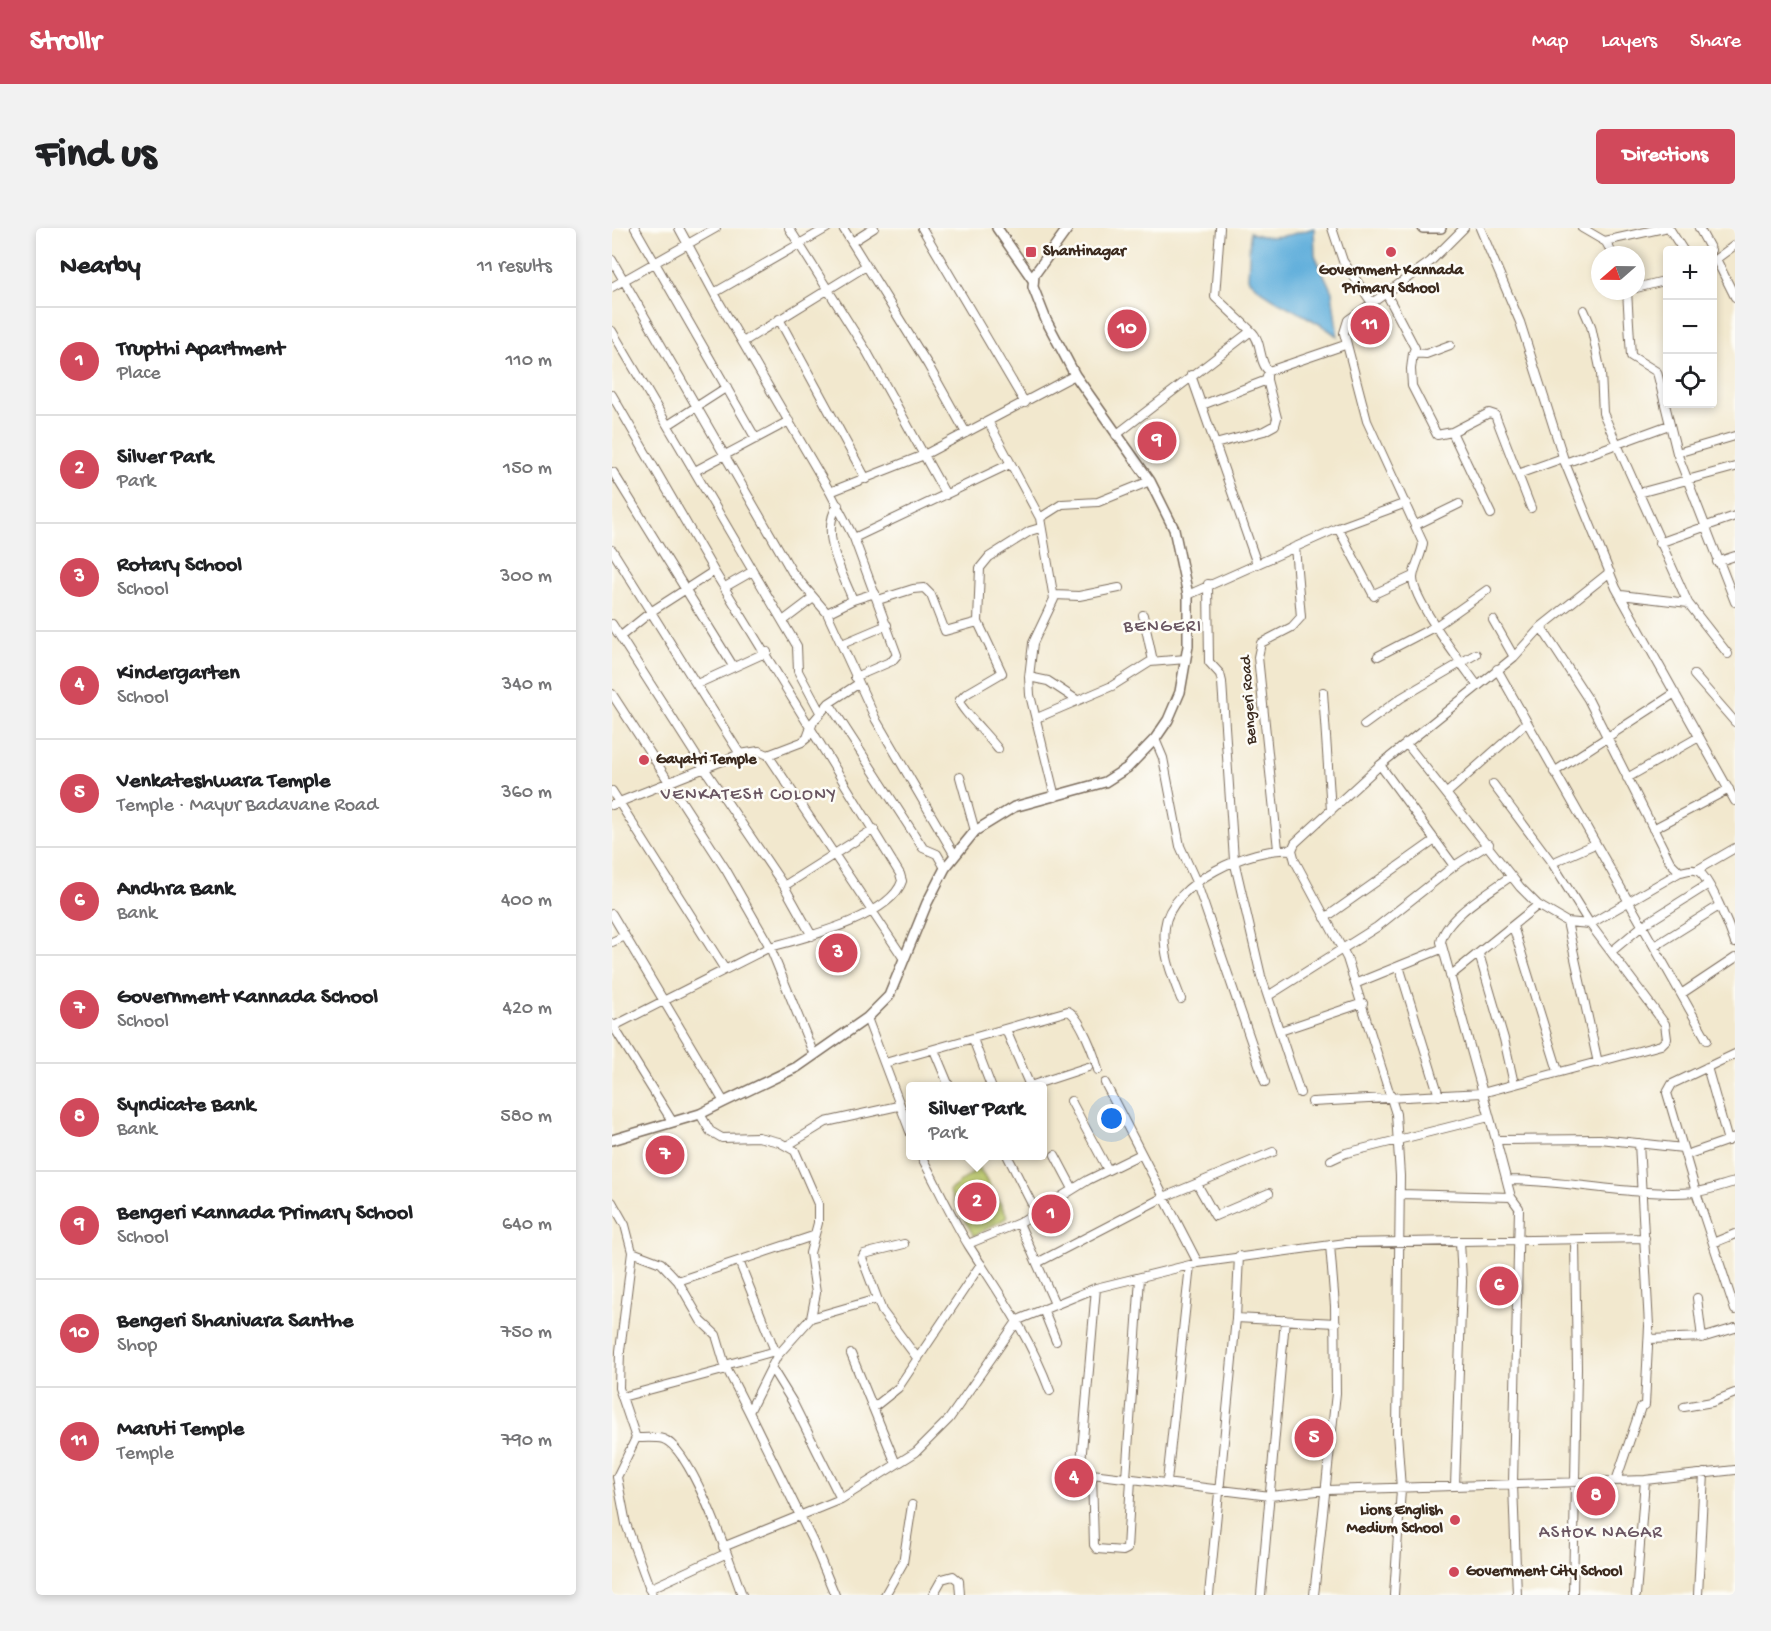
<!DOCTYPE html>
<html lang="en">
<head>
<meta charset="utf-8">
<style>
	:root { --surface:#fff; --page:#f2f2f2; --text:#202124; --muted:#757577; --line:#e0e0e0; --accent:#d1495b }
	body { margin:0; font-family:"Gochi Hand",sans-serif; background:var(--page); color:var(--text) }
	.controls { position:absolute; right:18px; top:18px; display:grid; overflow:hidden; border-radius:6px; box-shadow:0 3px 9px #0003 }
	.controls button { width:54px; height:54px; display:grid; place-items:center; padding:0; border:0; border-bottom:2px solid var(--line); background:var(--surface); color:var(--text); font:30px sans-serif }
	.compass { position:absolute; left:979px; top:18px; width:54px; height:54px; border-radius:50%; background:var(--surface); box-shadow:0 3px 9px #0003; rotate:250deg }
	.you { position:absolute; left:500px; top:891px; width:21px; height:21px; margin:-15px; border:4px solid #fff; border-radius:50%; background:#1a73e8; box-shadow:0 0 0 9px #1a73e833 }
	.badge { display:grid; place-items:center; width:39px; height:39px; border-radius:50%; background:var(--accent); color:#fff; font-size:20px; font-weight:700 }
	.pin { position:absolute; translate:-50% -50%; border:3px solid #fff; box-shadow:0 2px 6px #0006 }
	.popup { position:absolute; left:294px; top:854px; width:141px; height:78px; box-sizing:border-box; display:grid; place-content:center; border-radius:6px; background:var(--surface); filter:drop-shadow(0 2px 4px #0005); font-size:20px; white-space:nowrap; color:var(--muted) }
	.popup b { font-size:22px; color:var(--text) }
	.popup::after { content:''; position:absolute; left:50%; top:100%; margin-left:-12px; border:12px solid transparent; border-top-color:var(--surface) }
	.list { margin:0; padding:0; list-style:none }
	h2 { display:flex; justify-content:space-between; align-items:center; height:78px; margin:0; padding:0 24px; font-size:26px }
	h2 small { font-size:20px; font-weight:400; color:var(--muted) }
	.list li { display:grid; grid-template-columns:39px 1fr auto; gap:18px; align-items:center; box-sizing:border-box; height:108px; padding:0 24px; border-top:2px solid var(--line) }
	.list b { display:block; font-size:22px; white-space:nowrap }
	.list p { margin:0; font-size:20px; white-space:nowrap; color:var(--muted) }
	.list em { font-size:20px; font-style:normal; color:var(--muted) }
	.icon { flex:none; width:33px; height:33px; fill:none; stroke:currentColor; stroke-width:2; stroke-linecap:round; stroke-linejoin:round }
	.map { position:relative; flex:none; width:1123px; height:1367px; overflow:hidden; border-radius:6px }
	header { display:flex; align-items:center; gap:36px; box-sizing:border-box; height:84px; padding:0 30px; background:var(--accent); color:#fff }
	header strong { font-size:28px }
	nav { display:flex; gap:33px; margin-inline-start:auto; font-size:21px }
	.intro { display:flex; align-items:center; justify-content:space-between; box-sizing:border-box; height:144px; padding:0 36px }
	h1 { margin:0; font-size:42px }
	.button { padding:15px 27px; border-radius:6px; background:var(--accent); color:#fff; font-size:21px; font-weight:700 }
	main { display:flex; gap:36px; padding:0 36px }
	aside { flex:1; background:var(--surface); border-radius:6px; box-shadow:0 3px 9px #0003 }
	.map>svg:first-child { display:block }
</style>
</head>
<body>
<header>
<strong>Strollr</strong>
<nav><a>Map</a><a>Layers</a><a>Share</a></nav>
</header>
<div class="intro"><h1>Find us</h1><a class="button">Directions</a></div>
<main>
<aside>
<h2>Nearby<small>11 results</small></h2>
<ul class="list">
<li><span class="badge">1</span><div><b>Trupthi Apartment</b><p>Place</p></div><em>110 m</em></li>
<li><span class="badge">2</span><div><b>Silver Park</b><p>Park</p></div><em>150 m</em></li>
<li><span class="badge">3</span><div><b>Rotary School</b><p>School</p></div><em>300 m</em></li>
<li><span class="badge">4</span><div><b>Kindergarten</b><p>School</p></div><em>340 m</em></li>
<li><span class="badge">5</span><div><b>Venkateshwara Temple</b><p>Temple · Mayur Badavane Road</p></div><em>360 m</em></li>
<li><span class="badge">6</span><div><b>Andhra Bank</b><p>Bank</p></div><em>400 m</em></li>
<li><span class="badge">7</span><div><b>Government Kannada School</b><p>School</p></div><em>420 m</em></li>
<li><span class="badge">8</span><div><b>Syndicate Bank</b><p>Bank</p></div><em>580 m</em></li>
<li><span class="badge">9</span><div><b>Bengeri Kannada Primary School</b><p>School</p></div><em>640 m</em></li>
<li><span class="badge">10</span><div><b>Bengeri Shanivara Santhe</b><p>Shop</p></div><em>750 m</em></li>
<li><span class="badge">11</span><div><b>Maruti Temple</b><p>Temple</p></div><em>790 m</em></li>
</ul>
</aside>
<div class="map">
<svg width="1123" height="1367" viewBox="0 0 1123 1367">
	<rect width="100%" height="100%" fill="#fdfcf7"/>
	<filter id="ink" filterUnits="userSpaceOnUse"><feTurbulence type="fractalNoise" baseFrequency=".0167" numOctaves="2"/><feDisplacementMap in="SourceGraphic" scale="12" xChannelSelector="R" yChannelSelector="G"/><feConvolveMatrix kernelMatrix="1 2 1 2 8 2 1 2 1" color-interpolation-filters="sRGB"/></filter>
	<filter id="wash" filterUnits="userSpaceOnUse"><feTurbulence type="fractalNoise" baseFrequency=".008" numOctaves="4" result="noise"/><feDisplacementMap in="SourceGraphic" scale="24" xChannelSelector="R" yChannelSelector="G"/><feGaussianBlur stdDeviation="1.35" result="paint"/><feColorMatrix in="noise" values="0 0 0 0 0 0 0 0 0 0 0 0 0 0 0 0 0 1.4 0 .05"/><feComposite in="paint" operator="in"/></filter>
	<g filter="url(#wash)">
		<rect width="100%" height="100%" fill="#f2e8ce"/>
		<path fill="#c0cd6f" stroke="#7e7c46" stroke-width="1.5" d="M 367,940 L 396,989 L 362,1008 L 337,963 Z"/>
		<path fill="#63b0dc" stroke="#4f6d7d" stroke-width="1.5" d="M 702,0 L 703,27 L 720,64 L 726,109 C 698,85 662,78 636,51 L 638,4 C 657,14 683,6 702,0 Z"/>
	</g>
	<g filter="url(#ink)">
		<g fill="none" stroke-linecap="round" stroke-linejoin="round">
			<defs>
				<path id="minor" d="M 23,0 L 144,211
					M 67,0 L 107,74 L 218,264 L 312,227 L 463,147
					M 177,0 L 255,124 L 334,267
					M 231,0 L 316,137 L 354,205
					M 310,0 L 413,175
					M 608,0 L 603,69 L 639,103
					M 720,0 L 731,33 L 760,75
					M 852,0 L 818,34 L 736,92 L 732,105 L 755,193 L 811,315 C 810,327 802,338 801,350 C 801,373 850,436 865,457
					M 868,0 L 908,94 L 953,235 L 1004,360 L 1123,573
					M 970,0 L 994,14 L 1001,27
					M 1057,0 L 1071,22
					M 1087,0 L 1099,22
					M 993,13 L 1052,0
					M 240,14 L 262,0
					M 1123,17 L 1104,31 L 1123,69
					M 0,32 L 180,344 L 215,385 L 264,492 L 342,626
					M 0,59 L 104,0
					M 1024,60 L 1056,52
					M 1015,63 L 1019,128 L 1045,144 L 1065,225 L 1123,374
					M 102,65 L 215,0
					M 774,65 L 803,120 L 801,125 L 814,126 L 838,117
					M 972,82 L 979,98 L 989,145 L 991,185 L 1076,375 L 1116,426
					M 167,91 L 254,251
					M 0,103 L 185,418 L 186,443 L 208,484
					M 131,114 L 254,38
					M 801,125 L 799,141 L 800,158 L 825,207 L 840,204 L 877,185 L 883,187 L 919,280
					M 579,147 L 645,336
					M 0,167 L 102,343 L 288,646 L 290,653 C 279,689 191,710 158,719 L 114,642 L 0,466
					M 590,177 L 655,152 L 655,148
					M 377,195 L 428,290
					M 56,197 L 115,159
					M 840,204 L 879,286
					M 504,207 L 639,103 C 651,113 646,135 657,143 L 733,117
					M 603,216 L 652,203 L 663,197 L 665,190 L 655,152
					M 1065,225 L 1123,208
					M 953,235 L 1057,197
					M 83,243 L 177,193
					M 1,244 L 121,438
					M 906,246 L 951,230
					M 218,264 L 242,310 L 285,427 L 280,433 L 243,449
					M 1027,265 L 1123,239
					M 226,277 C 207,304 230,345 241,372
					M 804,297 L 847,276
					M 726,300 L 762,368
					M 242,310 L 398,236
					M 1047,315 L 1123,288
					M 0,322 L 128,526
					M 1105,334 L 1123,328
					M 596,356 L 597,434 L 608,446 L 610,454 L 622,632 L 649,748 L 688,865
					M 113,359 L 141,343
					M 764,365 L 801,348
					M 442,367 L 467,368 L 507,360
					M 576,367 L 726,300 L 794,275
					M 1009,367 L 1076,375
					M 266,372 L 301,361 L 312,360 L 319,367 L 333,403 L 366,394
					M 215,385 L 241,372 L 263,365
					M 531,387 L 541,433
					M 881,392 L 902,429
					M 171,393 L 200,371
					M 0,396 L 92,540 L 172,658 L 200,708
					M 929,399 L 976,471 L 1058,634 L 1068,644 C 1074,643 1081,640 1086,643 C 1098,650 1118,701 1123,715
					M 9,408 L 40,383 L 102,343
					M 230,416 L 275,397
					M 766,428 L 824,398 L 875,362
					M 885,441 L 1095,812
					M 1082,447 L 1123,494
					M 417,449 L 436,453 L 465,472
					M 85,456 L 155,424
					M 711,464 L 719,583
					M 217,475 L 311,620 L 325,626 L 333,640
					M 425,490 L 500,458 L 538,434 L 574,431
					M 752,497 L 789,470 L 864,426
					M 543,511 L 551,530 L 568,618 L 585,656 L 653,854
					M 794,515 L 908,659 L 926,677 L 955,694 L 978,696 L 1068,644
					M 386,521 C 378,510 348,480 347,473 L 354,466 L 390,445 L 366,394 L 368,340 L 377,329 L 418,303 L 428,300
					M 156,527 L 190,514 L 195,510 L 201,494 L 217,475 L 246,456
					M 768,537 L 842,638 L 877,616
					M 942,544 L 1063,465
					M 348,549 L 363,603
					M 1015,550 L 1087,509
					M 0,563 L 112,740
					M 835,565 L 915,494
					M 443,569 L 418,467 L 417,449 L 421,415 L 442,371 L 428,290 L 450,276 L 486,274 L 538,253
					M 0,577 L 128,526 L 147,523 L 156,527 L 292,731
					M 1041,601 L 1117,561
					M 666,621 L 646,429 L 649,415 L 680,399 L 689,389 L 683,319
					M 940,635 L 983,616
					M 1085,642 L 1123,620
					M 899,648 C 879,663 833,689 829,714 L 884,912 L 988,911 L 1071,920
					M 172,658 L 262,601
					M 0,686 L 112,874
					M 713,690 L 823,612
					M 955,694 L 986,835
					M 901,698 L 946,843
					M 0,714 L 13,708
					M 1043,718 L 1107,678
					M 999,724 L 1030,698 L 1095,657
					M 867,726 L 892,811 L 902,856
					M 787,738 L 827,868
					M 838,748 L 926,677
					M 745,755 L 829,721
					M 1069,766 L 1123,730
					M 656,768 L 765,699 L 842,638
					M 569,771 C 560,748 550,724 553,699 C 558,655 640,618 680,622
					M 255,790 L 299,906
					M 0,796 L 60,893
					M 0,799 L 158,719 L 202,827
					M 394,802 L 418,858
					M 668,803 L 751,775
					M 361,811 L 379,858
					M 322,822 L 337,858
					M 1123,826 L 1060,856 L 1055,865 L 1084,964 L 1123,1082
					M 273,835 L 456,783 C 468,788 483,828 486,842
					M 1095,839 L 1116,913
					M 493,855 L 586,1035
					M 418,858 L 476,839
					M 459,873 L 496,942
					M 700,874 L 870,865 L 1049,817 L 1055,811 L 1053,796 L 978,696 L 940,635 L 881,556
					M 88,886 L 98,903 L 110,910 L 146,909 L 167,914 L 183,923 L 206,976 L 206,995 L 198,1025 L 204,1065 L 199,1090 L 165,1128 L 137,1184 L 201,1314 L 223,1367
					M 884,912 L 899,969 L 907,980 L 901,1256 L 905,1367
					M 1027,915 L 1037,1098 L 1033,1177
					M 176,917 L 214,894 L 286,878
					M 443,927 L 461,961
					M 1074,927 L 1123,910
					M 309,928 C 325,957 339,989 357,1018 C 389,1068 417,1107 438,1163
					M 396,929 L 424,984
					M 719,932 L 734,925 L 877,889
					M 895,952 C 956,952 1023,969 1083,964 C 1096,963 1110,957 1123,954
					M 585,956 L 603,988 L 657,965
					M 788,966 L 899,969
					M 0,974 L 13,997 L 20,1024 L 8,1123 L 7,1160 L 24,1210 L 5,1249 L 14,1296 L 40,1367
					M 407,995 L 443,1076
					M 1101,1015 L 1123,1006
					M 292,1016 L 252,1026 L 250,1030 L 270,1083 L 306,1131
					M 356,1016 L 407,995 L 476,952 L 529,926
					M 20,1024 L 49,1035 L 66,1053 L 89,1093 L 104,1107 L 113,1137 L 137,1184
					M 127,1033 L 165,1128
					M 425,1035 L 552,969 L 661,924
					M 66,1053 L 201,1008
					M 484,1060 L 469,1235 L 470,1240 L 480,1246 L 658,1268 L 715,1262 L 1033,1252 L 1123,1242
					M 1085,1070 L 1090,1110
					M 431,1081 L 444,1113
					M 199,1090 L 265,1071
					M 624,1090 L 724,1095
					M 1037,1111 L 1093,1109 L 1123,1100
					M 239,1126 L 284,1236
					M 113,1137 L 163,1123
					M 159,1139 L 180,1173 L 229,1271
					M 10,1169 L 115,1141
					M 1072,1179 L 1100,1174 L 1123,1165
					M 261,1180 L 286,1160 L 369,1036
					M 24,1210 C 32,1210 44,1209 51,1211 C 80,1220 119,1337 130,1367
					M 480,1246 L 482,1317 L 485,1321 L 511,1323 L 515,1321 L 519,1251
					M 514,1250 L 528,1050
					M 1004,1253 L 1029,1179
					M 555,1254 L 578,1037
					M 843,1258 L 850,1053 L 848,1013
					M 111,1319 L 229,1271 L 304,1224 L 337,1191 L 406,1092 L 484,1060 L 586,1035 L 734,1015 L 1033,1010
					M 37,1361 L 113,1326
					M 273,1367 L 291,1335 L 300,1277
					M 321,1367 L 330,1351 L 341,1348 L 347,1353 L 348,1367
					M 597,1367 L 624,1090 L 627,1028
					M 649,1367 L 673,1092
					M 702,1367 L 724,1165 L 723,1078 L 718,1017
					M 782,1367 L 789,1261 L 785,1204 L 788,948 L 784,886 L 735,730 L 683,633 L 680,622 L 683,615 L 768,537 L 902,429 L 929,399 L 998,344
					M 961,1367 L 965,1141 L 963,1012
					M 1024,1367 L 1033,1252
					M 1086,1367 L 1092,1245"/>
				<path id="major" d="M 385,0 L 421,52
					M 811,0 L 829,0
					M 0,912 L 88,886 L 112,874 L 185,839 L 255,790 L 277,768 L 315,675 L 333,640 L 363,603 L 402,579 L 493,554 L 515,540 L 543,511 L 556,492 L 568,464 L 576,418 L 576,367 L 562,301 L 538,253 L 463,147 L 434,92 L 421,59 L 422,47 L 456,0"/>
			</defs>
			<use href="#minor" stroke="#7b6c5c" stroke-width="10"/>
			<use href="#major" stroke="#7b6c5c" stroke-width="12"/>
			<use href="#minor" stroke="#fff" stroke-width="8"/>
			<use href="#major" stroke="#fff" stroke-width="9"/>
		</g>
	</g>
	<g fill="#d1495b" stroke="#fdfcf7" stroke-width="2">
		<rect x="413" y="18" width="12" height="12" rx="3"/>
		<circle cx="779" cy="24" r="6"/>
		<circle cx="32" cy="532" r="6"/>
		<circle cx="843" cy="1292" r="6"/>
		<circle cx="842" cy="1344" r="6"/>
	</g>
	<g text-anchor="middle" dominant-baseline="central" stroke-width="5" stroke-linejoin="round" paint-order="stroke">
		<g font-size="16" font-weight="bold" fill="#3b2a1e" stroke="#fdfcf7" text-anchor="start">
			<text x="431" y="24">Shantinagar</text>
			<text x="779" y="43" text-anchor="middle">Government Kannada<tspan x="779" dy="18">Primary School</tspan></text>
			<text x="44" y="532">Gayatri Temple</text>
			<text x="831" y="1283" text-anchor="end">Lions English<tspan x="831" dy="18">Medium School</tspan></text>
			<text x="854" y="1344">Government City School</text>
		</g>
		<g font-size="16" fill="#3b2a1e" stroke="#fdfcf7">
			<text transform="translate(638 472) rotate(-94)">Bengeri Road</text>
		</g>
		<g font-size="18" letter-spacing="1.5" fill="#6a5662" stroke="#fdfcf7">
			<text x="551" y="399">BENGERI</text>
			<text x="137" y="567">VENKATESH COLONY</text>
			<text x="989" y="1305">ASHOK NAGAR</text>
		</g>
	</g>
</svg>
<div class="controls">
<button>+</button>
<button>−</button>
<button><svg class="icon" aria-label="locate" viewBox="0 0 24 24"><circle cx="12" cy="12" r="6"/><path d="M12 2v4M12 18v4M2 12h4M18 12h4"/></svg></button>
</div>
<svg class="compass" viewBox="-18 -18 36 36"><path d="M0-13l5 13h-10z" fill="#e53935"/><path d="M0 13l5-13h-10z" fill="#757577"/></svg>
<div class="you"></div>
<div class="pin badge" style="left:439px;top:986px">1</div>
<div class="pin badge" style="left:365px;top:974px">2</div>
<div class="popup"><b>Silver Park</b>Park</div>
<div class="pin badge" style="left:226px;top:725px">3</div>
<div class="pin badge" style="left:462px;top:1250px">4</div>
<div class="pin badge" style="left:702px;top:1210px">5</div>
<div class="pin badge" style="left:887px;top:1058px">6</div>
<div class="pin badge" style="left:53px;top:927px">7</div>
<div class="pin badge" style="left:984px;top:1268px">8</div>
<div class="pin badge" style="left:545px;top:213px">9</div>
<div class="pin badge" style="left:515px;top:101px">10</div>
<div class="pin badge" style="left:758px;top:97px">11</div>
</div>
</main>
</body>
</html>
